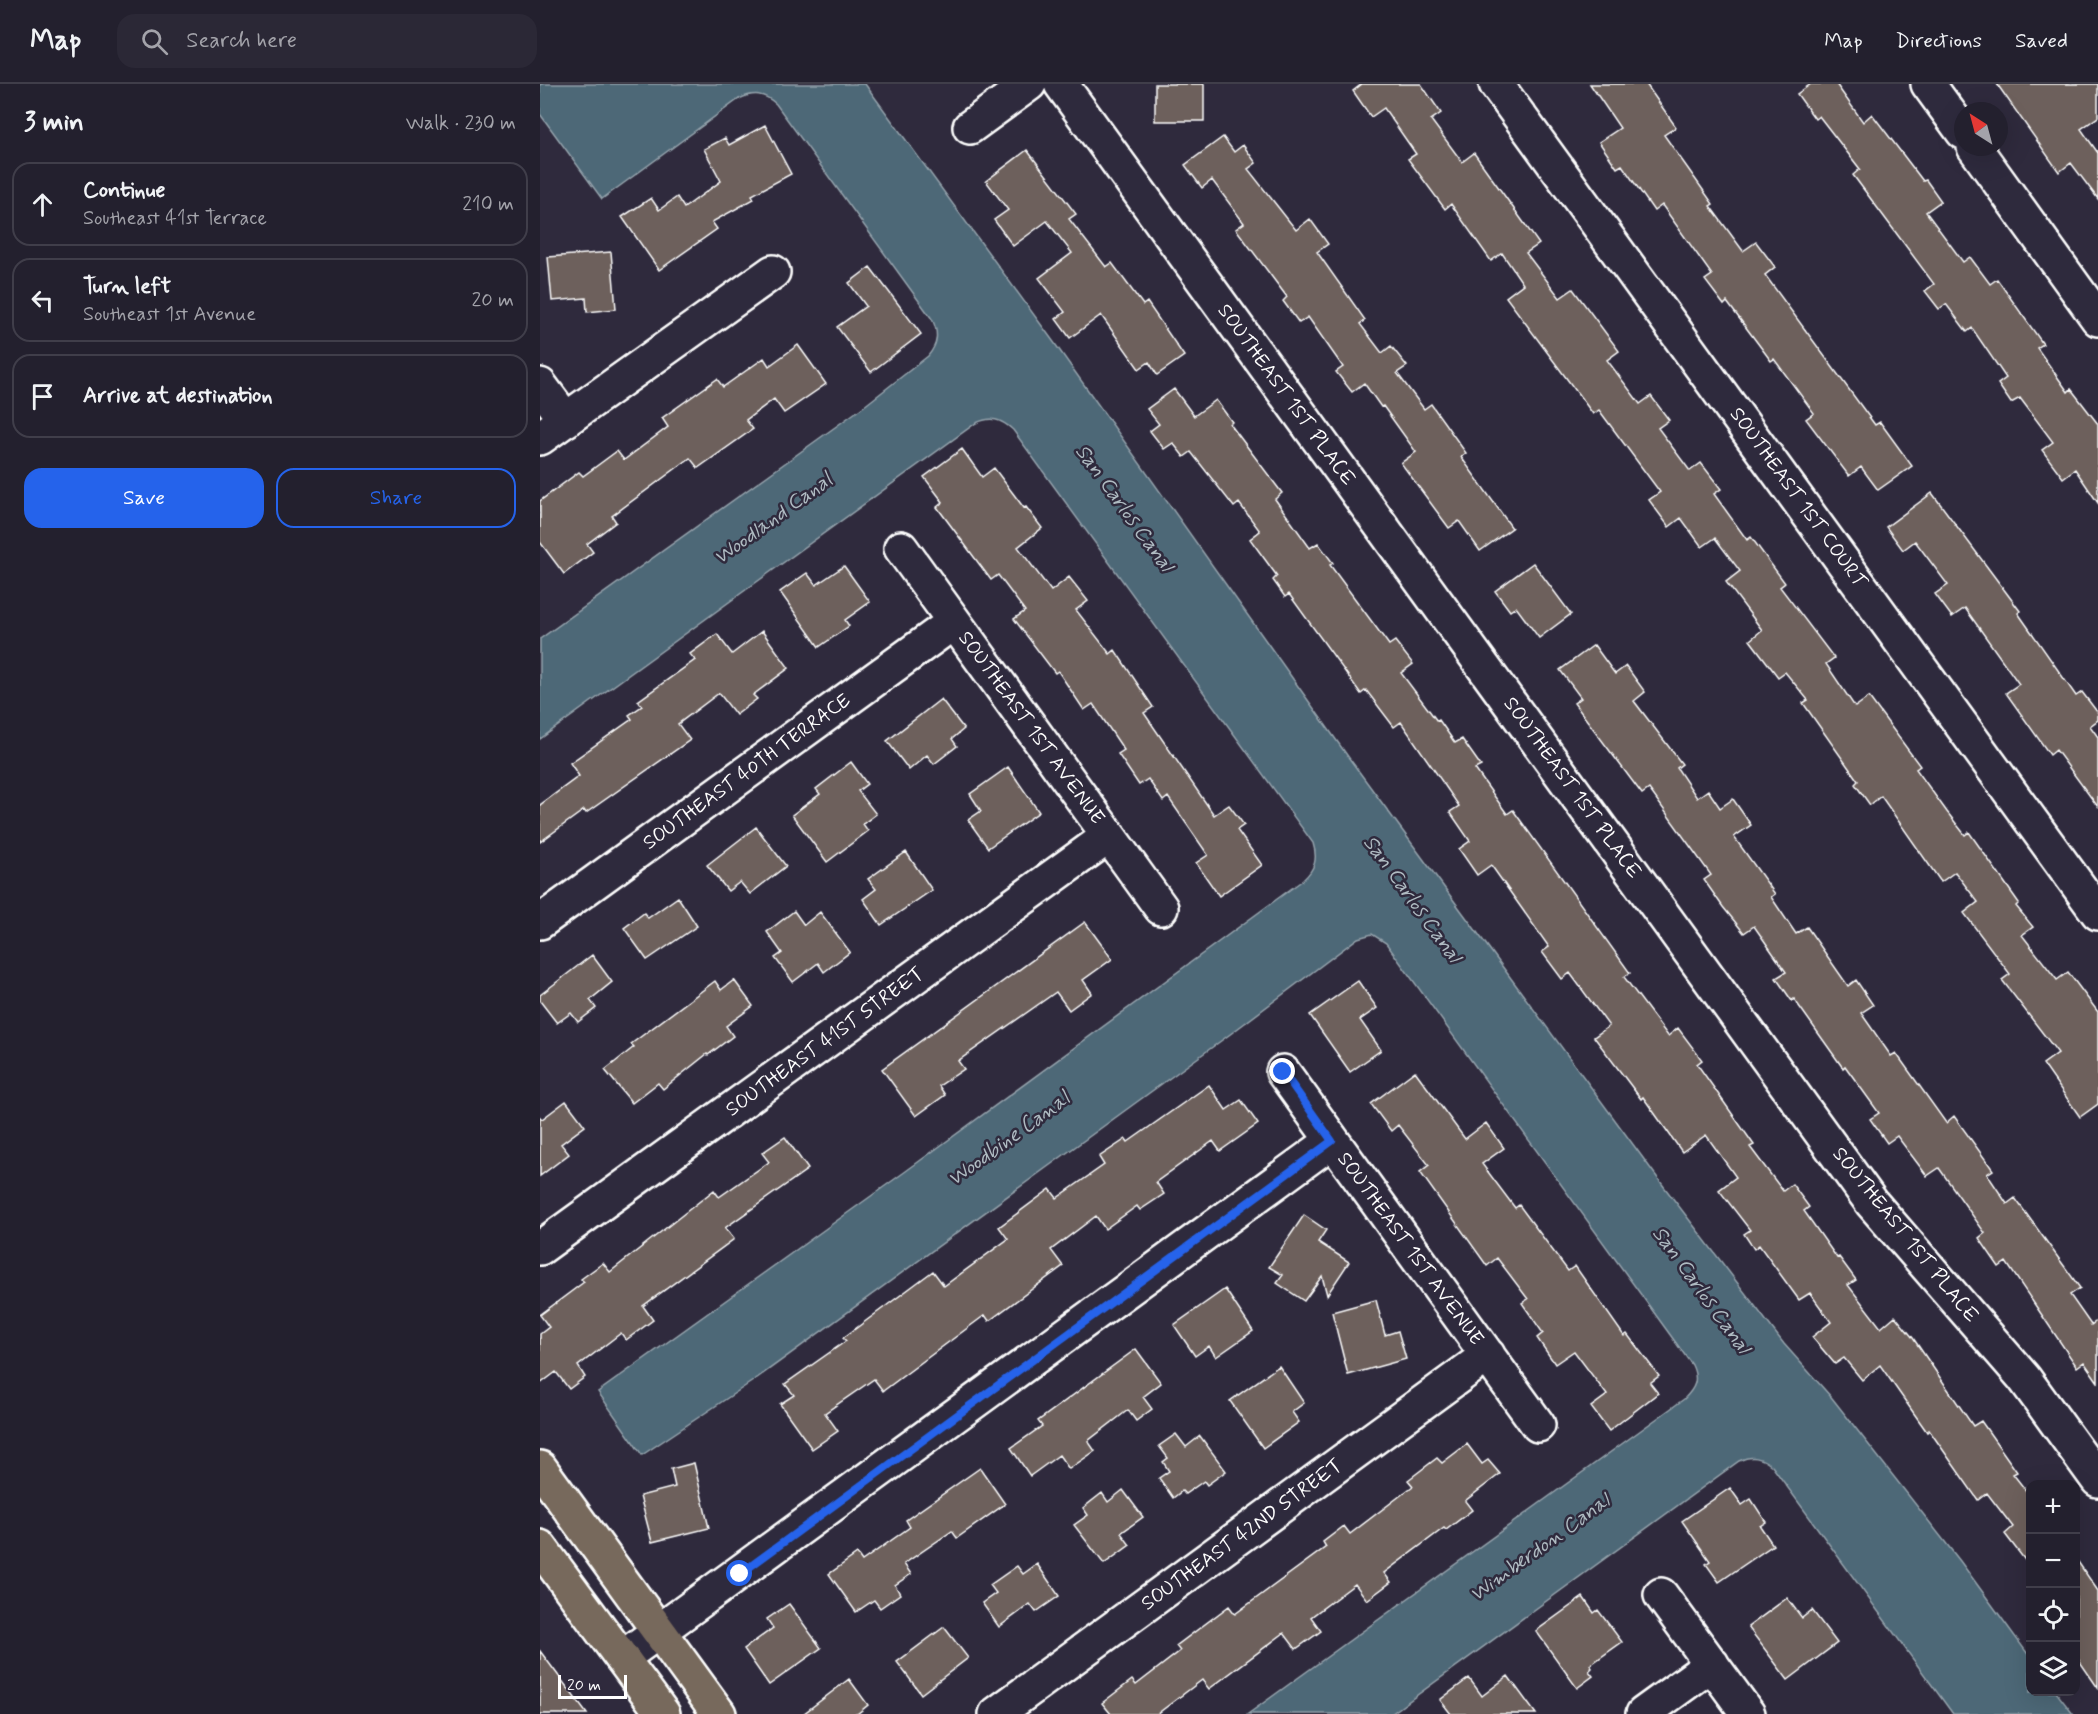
<!DOCTYPE html>
<html lang="en">
<head>
<meta charset="utf-8">
<style>
	:root { --surface:#23202e; --page:#2b2836; --text:#f1f3f6; --muted:#a3a3aa; --line:#403e4a; --accent:#2563eb }
	body { margin:0; font-family:Mynerve,sans-serif; background:var(--page); color:var(--text) }
	.controls { position:absolute; right:18px; bottom:18px; display:grid; overflow:hidden; border-radius:12px; box-shadow:0 6px 24px #0002 }
	.controls button { width:54px; height:54px; display:grid; place-items:center; padding:0; border:0; border-bottom:2px solid var(--line); background:var(--surface); color:var(--text); font:30px sans-serif }
	.compass { position:absolute; left:1414px; top:18px; width:54px; height:54px; border-radius:50%; background:var(--surface); box-shadow:0 6px 24px #0002; rotate:324deg }
	.scale { position:absolute; left:18px; bottom:15px; width:69px; box-sizing:border-box; padding-left:6px; border:3px solid #fff; border-top:0; font-size:16px; line-height:21px; white-space:nowrap; color:#fff; -webkit-text-stroke:4px #2f2a3d; paint-order:stroke }
	.stop { position:absolute; width:18px; height:18px; margin:-14px; border:4px solid #2563eb; border-radius:50%; background:#fff }
	.stop.end { background:#2563eb; border-color:#fff; box-shadow:0 2px 6px #0008 }
	.list { margin:0; padding:0; list-style:none }
	h2 { display:flex; justify-content:space-between; align-items:center; height:78px; margin:0; padding:0 24px; font-size:26px }
	h2 small { font-size:20px; font-weight:400; color:var(--muted) }
	.list li { display:grid; grid-template-columns:39px 1fr auto; gap:18px; align-items:center; box-sizing:border-box; height:84px; margin:0 12px 12px; padding:0 12px; border:2px solid var(--line); border-radius:18px }
	.list b { display:block; font-size:22px; white-space:nowrap }
	.list p { margin:0; font-size:20px; white-space:nowrap; color:var(--muted) }
	.list em { font-size:20px; font-style:normal; color:var(--muted) }
	.actions { display:flex; gap:12px; padding:18px 24px }
	.actions a { flex:1; padding:14px 0; border:2px solid var(--accent); border-radius:18px; text-align:center; font-size:21px; color:var(--accent) }
	.actions .main { background:var(--accent); color:#fff }
	.icon { flex:none; width:33px; height:33px; fill:none; stroke:currentColor; stroke-width:2; stroke-linecap:round; stroke-linejoin:round }
	.map { position:relative; flex:none; width:1558px; height:1630px; overflow:hidden }
	header { display:flex; align-items:center; gap:36px; box-sizing:border-box; height:84px; padding:0 30px; background:var(--surface); border-bottom:2px solid var(--line) }
	header strong { font-size:28px }
	nav { display:flex; gap:33px; margin-inline-start:auto; font-size:21px }
	.search { width:420px; height:54px; background:var(--page); display:flex; align-items:center; gap:15px; box-sizing:border-box; padding:0 21px; border-radius:18px; color:var(--muted); font-size:22px }
	main { display:flex }
	aside { flex:1; background:var(--surface) }
	.map>svg:first-child { display:block }
</style>
</head>
<body>
<header>
<strong>Map</strong>
<div class="search"><svg class="icon" aria-label="search" viewBox="0 0 24 24"><circle cx="10" cy="10" r="6"/><path d="M15 15l6 6"/></svg>Search here</div>
<nav><a>Map</a><a>Directions</a><a>Saved</a></nav>
</header>
<main>
<aside>
<h2>3 min<small>Walk · 230 m</small></h2>
<ul class="list">
<li><svg class="icon" aria-label="ahead" viewBox="0 0 24 24"><path d="M12 20V5M6 11l6-6 6 6"/></svg><div><b>Continue</b><p>Southeast 41st Terrace</p></div><em>210 m</em></li>
<li><svg class="icon" aria-label="left" viewBox="0 0 24 24"><path d="M17 20v-9H6M10 6l-5 5 5 5"/></svg><div><b>Turn left</b><p>Southeast 1st Avenue</p></div><em>20 m</em></li>
<li><svg class="icon" aria-label="arrive" viewBox="0 0 24 24"><path d="M6 21V4h12l-3 4 3 4H6"/></svg><div><b>Arrive at destination</b></div></li>
</ul>
<div class="actions"><a class="main">Save</a><a>Share</a></div>
</aside>
<div class="map">
<svg width="1558" height="1630" viewBox="0 0 1558 1630">
	<rect width="100%" height="100%" fill="#2f2a3d"/>
	<filter id="ink" filterUnits="userSpaceOnUse"><feTurbulence type="fractalNoise" baseFrequency=".0167" numOctaves="2"/><feDisplacementMap in="SourceGraphic" scale="12" xChannelSelector="R" yChannelSelector="G"/><feConvolveMatrix kernelMatrix="1 2 1 2 8 2 1 2 1" color-interpolation-filters="sRGB"/></filter>
	<g filter="url(#ink)">
		<path fill="#4e6777" stroke="#95a4ad" stroke-width="1.5" d="M 0,0 L 325,0 L 513,257 L 809,674 L 1125,1104 L 1244,1260 L 1292,1314 L 1420,1477 L 1490,1573 L 1490,1608 L 1516,1608 L 1533,1630 L 1413,1630 L 1232,1382 C 1221,1373 1212,1371 1199,1377 L 851,1630 L 708,1630 L 1144,1315 C 1155,1304 1159,1296 1152,1281 L 846,859 L 832,850 L 818,854 L 689,951 L 213,1297 L 102,1371 L 58,1308 L 366,1087 L 763,796 C 775,785 778,775 773,759 L 473,346 C 461,335 451,332 436,339 L 0,655 L 0,555 L 323,323 L 388,272 C 398,260 399,249 392,235 L 236,20 C 224,9 214,8 199,15 L 62,115 L 0,30 Z"/>
		<path fill="#6d605b" stroke="#fff" stroke-width="1.5" d="M 615,0 L 664,0 L 664,37 L 615,37 Z
			M 822,0 L 881,0 L 901,29 L 891,36 L 922,78 L 934,69 L 999,160 L 986,169 L 1020,214 L 1033,205 L 1079,267 L 1067,276 L 1100,320 L 1111,312 L 1129,336 L 1118,344 L 1150,387 L 1161,379 L 1181,405 L 1174,410 L 1207,456 L 1211,453 L 1245,499 L 1240,503 L 1294,574 L 1286,580 L 1315,623 L 1329,613 L 1380,682 L 1376,685 L 1407,728 L 1425,751 L 1429,748 L 1479,819 L 1476,822 L 1493,843 L 1482,851 L 1517,896 L 1528,888 L 1558,928 L 1558,1020 L 1540,1033 L 1503,980 L 1518,969 L 1462,896 L 1470,890 L 1424,829 L 1438,818 L 1415,788 L 1401,798 L 1341,712 L 1330,721 L 1315,700 L 1318,697 L 1263,619 L 1268,616 L 1245,588 L 1238,593 L 1210,556 L 1222,546 L 1186,498 L 1200,487 L 1175,454 L 1162,463 L 1141,434 L 1129,443 L 1109,416 L 1120,408 L 1059,326 L 1053,330 L 966,213 L 983,200 L 962,169 L 951,177 L 911,120 L 905,125 L 868,75 L 876,70 L 844,24 L 831,33 L 813,7 Z
			M 1050,0 L 1106,0 L 1136,43 L 1124,51 L 1173,120 L 1170,122 L 1203,167 L 1216,158 L 1235,183 L 1225,191 L 1335,341 L 1340,338 L 1372,382 L 1338,406 L 1321,383 L 1309,392 L 1266,335 L 1274,329 L 1234,275 L 1231,277 L 1187,218 L 1184,221 L 1165,196 L 1172,191 L 1122,121 L 1114,127 L 1082,81 L 1077,84 L 1059,58 L 1080,44 Z
			M 1271,0 L 1296,0 L 1323,38 L 1332,30 L 1383,97 L 1386,96 L 1401,117 L 1386,128 L 1423,178 L 1430,173 L 1450,200 L 1457,195 L 1503,260 L 1497,264 L 1528,308 L 1531,305 L 1558,340 L 1558,419 L 1535,385 L 1523,394 L 1502,366 L 1513,358 L 1480,314 L 1471,319 L 1458,300 L 1466,294 L 1432,244 L 1427,248 L 1406,220 L 1399,225 L 1385,207 L 1394,200 L 1313,91 L 1320,85 L 1279,32 L 1275,35 L 1257,10 Z
			M 1457,0 L 1558,0 L 1558,33 L 1541,45 L 1558,69 L 1558,115 L 1531,79 L 1519,88 Z
			M 225,41 L 251,90 L 212,111 L 214,115 L 172,138 L 177,145 L 119,186 L 82,133 L 111,114 L 119,126 L 137,113 L 144,124 L 181,97 L 164,65 L 185,54 L 189,61 Z
			M 683,53 L 694,68 L 703,61 L 716,79 L 708,85 L 756,146 L 770,135 L 788,160 L 777,168 L 825,236 L 820,240 L 842,269 L 851,262 L 867,282 L 857,289 L 884,325 L 891,320 L 926,369 L 921,373 L 972,444 L 940,467 L 919,437 L 909,444 L 861,379 L 876,368 L 843,322 L 841,323 L 824,299 L 812,308 L 796,288 L 803,283 L 768,233 L 759,239 L 743,217 L 747,213 L 696,145 L 704,139 L 672,96 L 662,104 L 645,81 Z
			M 487,66 L 536,130 L 529,135 L 566,183 L 572,179 L 603,221 L 607,218 L 644,272 L 617,291 L 609,278 L 599,285 L 561,231 L 530,254 L 516,235 L 525,228 L 499,194 L 532,169 L 507,137 L 473,162 L 454,136 L 468,126 L 446,97 Z
			M 71,168 L 76,225 L 47,228 L 46,214 L 12,217 L 8,173 Z
			M 330,183 L 381,250 L 331,288 L 297,243 L 326,222 L 309,199 Z
			M 258,261 L 286,300 L 244,329 L 234,315 L 206,336 L 213,345 L 158,384 L 150,374 L 72,432 L 76,438 L 47,460 L 53,468 L 24,490 L 0,458 L 0,417 L 39,388 L 43,392 L 77,367 L 84,376 L 128,343 L 122,334 L 177,295 L 183,303 L 224,274 L 229,282 Z
			M 634,305 L 654,332 L 676,316 L 692,338 L 690,340 L 742,409 L 735,415 L 770,464 L 778,459 L 793,479 L 790,481 L 849,561 L 855,557 L 873,580 L 861,589 L 897,637 L 899,636 L 915,659 L 922,655 L 941,682 L 935,685 L 967,730 L 973,726 L 1090,889 L 1084,893 L 1128,952 L 1138,944 L 1162,976 L 1157,980 L 1214,1061 L 1210,1063 L 1243,1107 L 1252,1100 L 1269,1123 L 1264,1127 L 1297,1174 L 1299,1173 L 1316,1196 L 1308,1201 L 1341,1244 L 1355,1232 L 1373,1254 L 1433,1342 L 1441,1337 L 1477,1388 L 1473,1390 L 1491,1413 L 1491,1484 L 1465,1450 L 1473,1443 L 1447,1409 L 1438,1416 L 1389,1346 L 1387,1348 L 1340,1281 L 1322,1296 L 1304,1274 L 1295,1280 L 1272,1253 L 1291,1238 L 1270,1209 L 1259,1216 L 1219,1161 L 1214,1165 L 1204,1150 L 1210,1146 L 1179,1106 L 1196,1093 L 1166,1051 L 1142,1068 L 1103,1013 L 1101,1015 L 1054,953 L 1069,942 L 1030,889 L 1022,895 L 1002,868 L 1009,863 L 951,781 L 937,791 L 919,765 L 930,757 L 910,728 L 919,722 L 861,638 L 854,643 L 826,606 L 821,610 L 749,510 L 745,513 L 733,496 L 737,492 L 710,455 L 720,447 L 699,419 L 694,423 L 651,368 L 644,373 L 633,359 L 624,365 L 610,347 L 619,340 L 607,325 Z
			M 422,365 L 442,393 L 454,384 L 484,424 L 486,423 L 502,444 L 478,463 L 511,507 L 529,493 L 548,517 L 536,526 L 570,570 L 575,566 L 613,623 L 604,629 L 674,731 L 689,721 L 704,741 L 697,746 L 722,781 L 679,812 L 656,779 L 668,771 L 628,713 L 623,717 L 608,695 L 599,701 L 578,670 L 584,666 L 553,620 L 544,626 L 518,587 L 515,589 L 474,535 L 485,527 L 458,491 L 451,496 L 397,423 L 403,418 L 384,393 Z
			M 1392,409 L 1480,527 L 1478,529 L 1536,612 L 1542,608 L 1558,629 L 1558,636 L 1550,642 L 1558,653 L 1558,723 L 1516,666 L 1510,671 L 1466,609 L 1479,600 L 1425,524 L 1412,533 L 1395,510 L 1408,501 L 1375,457 L 1363,466 L 1346,443 Z
			M 993,479 L 1031,530 L 999,554 L 976,523 L 970,527 L 955,507 Z
			M 304,482 L 330,518 L 305,536 L 309,542 L 279,563 L 240,508 L 267,489 L 276,501 Z
			M 222,547 L 249,584 L 213,611 L 217,615 L 196,631 L 179,609 L 138,640 L 150,656 L 46,729 L 44,726 L 0,758 L 0,721 L 39,692 L 30,679 L 92,635 L 89,631 L 102,622 L 98,617 L 155,576 L 150,570 L 177,550 L 192,570 Z
			M 1054,561 L 1075,590 L 1086,582 L 1105,608 L 1094,617 L 1142,680 L 1137,684 L 1157,714 L 1168,706 L 1180,724 L 1193,715 L 1211,741 L 1194,753 L 1235,810 L 1231,813 L 1256,850 L 1267,843 L 1308,902 L 1316,896 L 1333,921 L 1321,929 L 1351,972 L 1356,969 L 1406,1039 L 1414,1032 L 1453,1086 L 1447,1090 L 1467,1120 L 1475,1114 L 1540,1204 L 1530,1211 L 1551,1241 L 1558,1236 L 1558,1298 L 1544,1278 L 1537,1283 L 1466,1178 L 1459,1183 L 1439,1154 L 1445,1149 L 1399,1084 L 1387,1092 L 1357,1052 L 1347,1059 L 1330,1035 L 1339,1029 L 1305,982 L 1303,984 L 1254,915 L 1252,917 L 1236,894 L 1246,888 L 1214,842 L 1204,849 L 1183,823 L 1164,796 L 1171,791 L 1109,705 L 1102,710 L 1034,619 L 1041,614 L 1020,586 Z
			M 401,615 L 424,645 L 412,655 L 417,662 L 394,680 L 387,671 L 369,686 L 347,657 Z
			M 311,678 L 327,700 L 318,707 L 336,730 L 323,740 L 328,747 L 287,778 L 252,731 L 280,710 L 276,705 Z
			M 468,683 L 499,728 L 448,764 L 428,736 L 441,727 L 430,710 Z
			M 216,743 L 246,782 L 210,810 L 200,798 L 188,807 L 167,781 Z
			M 366,768 L 392,806 L 341,841 L 323,815 L 336,805 L 328,795 Z
			M 138,813 L 157,842 L 107,876 L 84,844 L 104,829 L 108,834 Z
			M 254,827 L 264,841 L 280,828 L 310,868 L 284,888 L 278,879 L 253,898 L 235,874 L 242,869 L 227,848 Z
			M 545,838 L 572,875 L 543,896 L 552,909 L 529,926 L 516,908 L 418,977 L 424,985 L 399,1002 L 405,1011 L 376,1032 L 342,985 Z
			M 52,871 L 72,898 L 50,916 L 56,924 L 38,938 L 31,929 L 17,939 L 0,917 L 0,911 Z
			M 194,896 L 213,922 L 186,942 L 193,952 L 168,971 L 167,970 L 123,1005 L 118,999 L 92,1019 L 65,986 L 94,963 L 91,960 L 175,897 L 181,906 Z
			M 818,897 L 837,924 L 820,936 L 841,966 L 810,988 L 770,931 Z
			M 875,987 L 925,1055 L 946,1039 L 964,1064 L 942,1080 L 975,1124 L 979,1121 L 1028,1187 L 1035,1182 L 1084,1252 L 1087,1250 L 1119,1292 L 1110,1299 L 1118,1309 L 1069,1347 L 1051,1323 L 1067,1311 L 1034,1267 L 1015,1280 L 997,1254 L 1003,1249 L 982,1219 L 988,1215 L 957,1174 L 947,1182 L 880,1088 L 889,1081 L 858,1041 L 851,1047 L 831,1020 Z
			M 669,1001 L 686,1026 L 701,1016 L 718,1040 L 680,1067 L 673,1057 L 616,1098 L 624,1110 L 600,1126 L 597,1122 L 565,1145 L 556,1132 L 511,1166 L 523,1182 L 449,1237 L 445,1231 L 343,1307 L 334,1295 L 285,1329 L 298,1347 L 272,1365 L 240,1320 L 254,1311 L 245,1300 L 306,1257 L 303,1254 L 393,1187 L 404,1202 L 468,1155 L 459,1143 L 510,1105 L 517,1114 L 564,1081 L 559,1073 L 586,1055 L 588,1058 Z
			M 26,1017 L 45,1042 L 21,1060 L 29,1070 L 0,1092 L 0,1033 L 2,1035 Z
			M 245,1053 L 268,1085 L 185,1144 L 194,1155 L 103,1222 L 113,1236 L 86,1256 L 81,1249 L 38,1282 L 45,1293 L 29,1305 L 16,1288 L 0,1300 L 0,1250 L 9,1243 L 0,1231 L 44,1198 L 41,1195 L 63,1179 L 70,1188 L 174,1106 L 179,1113 L 229,1078 L 222,1069 Z
			M 764,1131 L 786,1146 L 778,1158 L 809,1178 L 787,1211 L 782,1192 L 764,1217 L 737,1199 L 743,1191 L 729,1183 Z
			M 685,1205 L 713,1247 L 676,1273 L 669,1262 L 655,1272 L 634,1241 Z
			M 836,1216 L 845,1251 L 858,1247 L 866,1275 L 808,1291 L 792,1228 Z
			M 596,1265 L 621,1299 L 603,1313 L 612,1325 L 596,1337 L 588,1326 L 548,1357 L 555,1367 L 529,1385 L 519,1371 L 490,1392 L 471,1364 L 502,1342 L 498,1337 Z
			M 739,1282 L 764,1319 L 752,1328 L 759,1338 L 723,1364 L 690,1317 Z
			M 636,1350 L 646,1363 L 660,1352 L 686,1387 L 667,1401 L 664,1397 L 645,1410 L 642,1407 L 633,1414 L 619,1394 L 629,1387 L 623,1378 L 628,1374 L 619,1362 Z
			M 927,1360 L 942,1380 L 948,1376 L 960,1390 L 925,1417 L 932,1426 L 906,1446 L 904,1444 L 844,1489 L 851,1498 L 827,1516 L 815,1500 L 771,1533 L 781,1547 L 756,1565 L 744,1549 L 669,1605 L 662,1596 L 617,1630 L 571,1630 L 562,1619 L 592,1596 L 596,1601 L 640,1567 L 636,1562 L 689,1522 L 695,1530 L 786,1463 L 783,1458 L 804,1442 L 810,1450 L 873,1402 L 868,1396 L 897,1374 L 902,1379 Z
			M 154,1379 L 169,1444 L 112,1458 L 100,1412 L 135,1403 L 131,1385 Z
			M 440,1384 L 465,1420 L 417,1454 L 412,1447 L 364,1480 L 371,1490 L 355,1501 L 360,1510 L 340,1524 L 334,1516 L 316,1528 L 289,1490 L 317,1470 L 322,1477 L 370,1443 L 366,1436 Z
			M 1190,1404 L 1202,1421 L 1211,1415 L 1226,1438 L 1220,1442 L 1233,1461 L 1179,1498 L 1166,1480 L 1170,1477 L 1142,1437 Z
			M 583,1406 L 603,1433 L 581,1449 L 590,1461 L 564,1480 L 534,1441 L 548,1431 L 543,1424 L 562,1409 L 568,1418 Z
			M 1536,1475 L 1558,1507 L 1558,1604 L 1536,1572 Z
			M 497,1480 L 519,1512 L 496,1528 L 490,1520 L 459,1543 L 442,1519 L 456,1509 L 450,1501 L 477,1482 L 483,1490 Z
			M 1043,1513 L 1054,1529 L 1058,1526 L 1082,1558 L 1050,1581 L 1052,1584 L 1049,1587 L 1053,1592 L 1037,1604 L 996,1547 Z
			M 1247,1514 L 1262,1534 L 1272,1526 L 1297,1559 L 1248,1596 L 1208,1543 Z
			M 249,1520 L 281,1564 L 229,1601 L 204,1565 L 233,1544 L 227,1535 Z
			M 404,1543 L 428,1574 L 381,1610 L 357,1578 Z
			M 0,1567 L 47,1630 L 0,1630 Z
			M 968,1592 L 996,1630 L 911,1630 L 900,1616 L 929,1594 L 942,1612 Z
			M 309,1595 L 328,1621 L 317,1630 L 263,1630 Z"/>
		<g fill="none" stroke-linecap="round" stroke-linejoin="round">
			<defs>
				<path id="minor" d="M 521,0 L 1332,1119 L 1484,1294 L 1558,1396
					M 956,0 L 1558,829
					M 1388,0 L 1423,48
					M 430,43 L 489,0
					M 1434,63 L 1558,235
					M 0,301 L 26,336
					M 0,354 L 233,188
					M 361,464 L 621,824
					M 0,838 L 414,538
					M 743,988 L 998,1341
					M 0,1164 L 569,752
					M 1121,1511 L 1208,1630
					M 82,1574 L 792,1057
					M 456,1630 L 948,1271
					M 1103,1630 L 1172,1580"/>
				<path id="major" d="M 0,1384 L 179,1630
					M 0,1463 L 123,1630"/>
			</defs>
			<use href="#minor" stroke="#fff" stroke-width="38"/>
			<use href="#major" stroke="#fff" stroke-width="38"/>
			<use href="#minor" stroke="#2f2a3d" stroke-width="33"/>
			<use href="#major" stroke="#77695c" stroke-width="33"/>
		</g>
	</g>
	<g fill="none" stroke-linecap="round" stroke-linejoin="round" filter="url(#ink)">
		<path stroke="#2563eb" stroke-width="8" d="M 200,1490 L 792,1057 L 743,988"/>
	</g>
	<g text-anchor="middle" dominant-baseline="central" stroke-width="5" stroke-linejoin="round" paint-order="stroke">
		<g font-size="20" fill="#fff" stroke="#2f2a3d">
			<text transform="translate(746 311) rotate(54)">SOUTHEAST 1ST PLACE</text>
			<text transform="translate(1258 414) rotate(54)">SOUTHEAST 1ST COURT</text>
			<text transform="translate(491 644) rotate(54)">SOUTHEAST 1ST AVENUE</text>
			<text transform="translate(207 688) rotate(-36)">SOUTHEAST 40TH TERRACE</text>
			<text transform="translate(1032 704) rotate(54)">SOUTHEAST 1ST PLACE</text>
			<text transform="translate(285 958) rotate(-36)">SOUTHEAST 41ST STREET</text>
			<text transform="translate(1365 1151) rotate(51)">SOUTHEAST 1ST PLACE</text>
			<text transform="translate(870 1165) rotate(54)">SOUTHEAST 1ST AVENUE</text>
			<text transform="translate(702 1451) rotate(-36)">SOUTHEAST 42ND STREET</text>
		</g>
		<g font-size="21" font-style="italic" fill="#afbbc2" stroke="#2f2a3d">
			<text transform="translate(584 424) rotate(54)">San Carlos Canal</text>
			<text transform="translate(233 435) rotate(-36)">Woodland Canal</text>
			<text transform="translate(872 815) rotate(54)">San Carlos Canal</text>
			<text transform="translate(469 1055) rotate(-36)">Woodbine Canal</text>
			<text transform="translate(1161 1206) rotate(54)">San Carlos Canal</text>
			<text transform="translate(1000 1464) rotate(-36)">Wimberdon Canal</text>
		</g>
	</g>
</svg>
<div class="controls">
<button>+</button>
<button>−</button>
<button><svg class="icon" aria-label="locate" viewBox="0 0 24 24"><circle cx="12" cy="12" r="6"/><path d="M12 2v4M12 18v4M2 12h4M18 12h4"/></svg></button>
<button><svg class="icon" aria-label="layers" viewBox="0 0 24 24"><path d="M12 4l9 5-9 5-9-5zM3 14l9 5 9-5"/></svg></button>
</div>
<svg class="compass" viewBox="-18 -18 36 36"><path d="M0-13l5 13h-10z" fill="#e53935"/><path d="M0 13l5-13h-10z" fill="#a3a3aa"/></svg>
<div class="scale">20 m</div>
<div class="stop" style="left:200px;top:1490px"></div>
<div class="stop end" style="left:743px;top:988px"></div>
</div>
</main>
</body>
</html>
